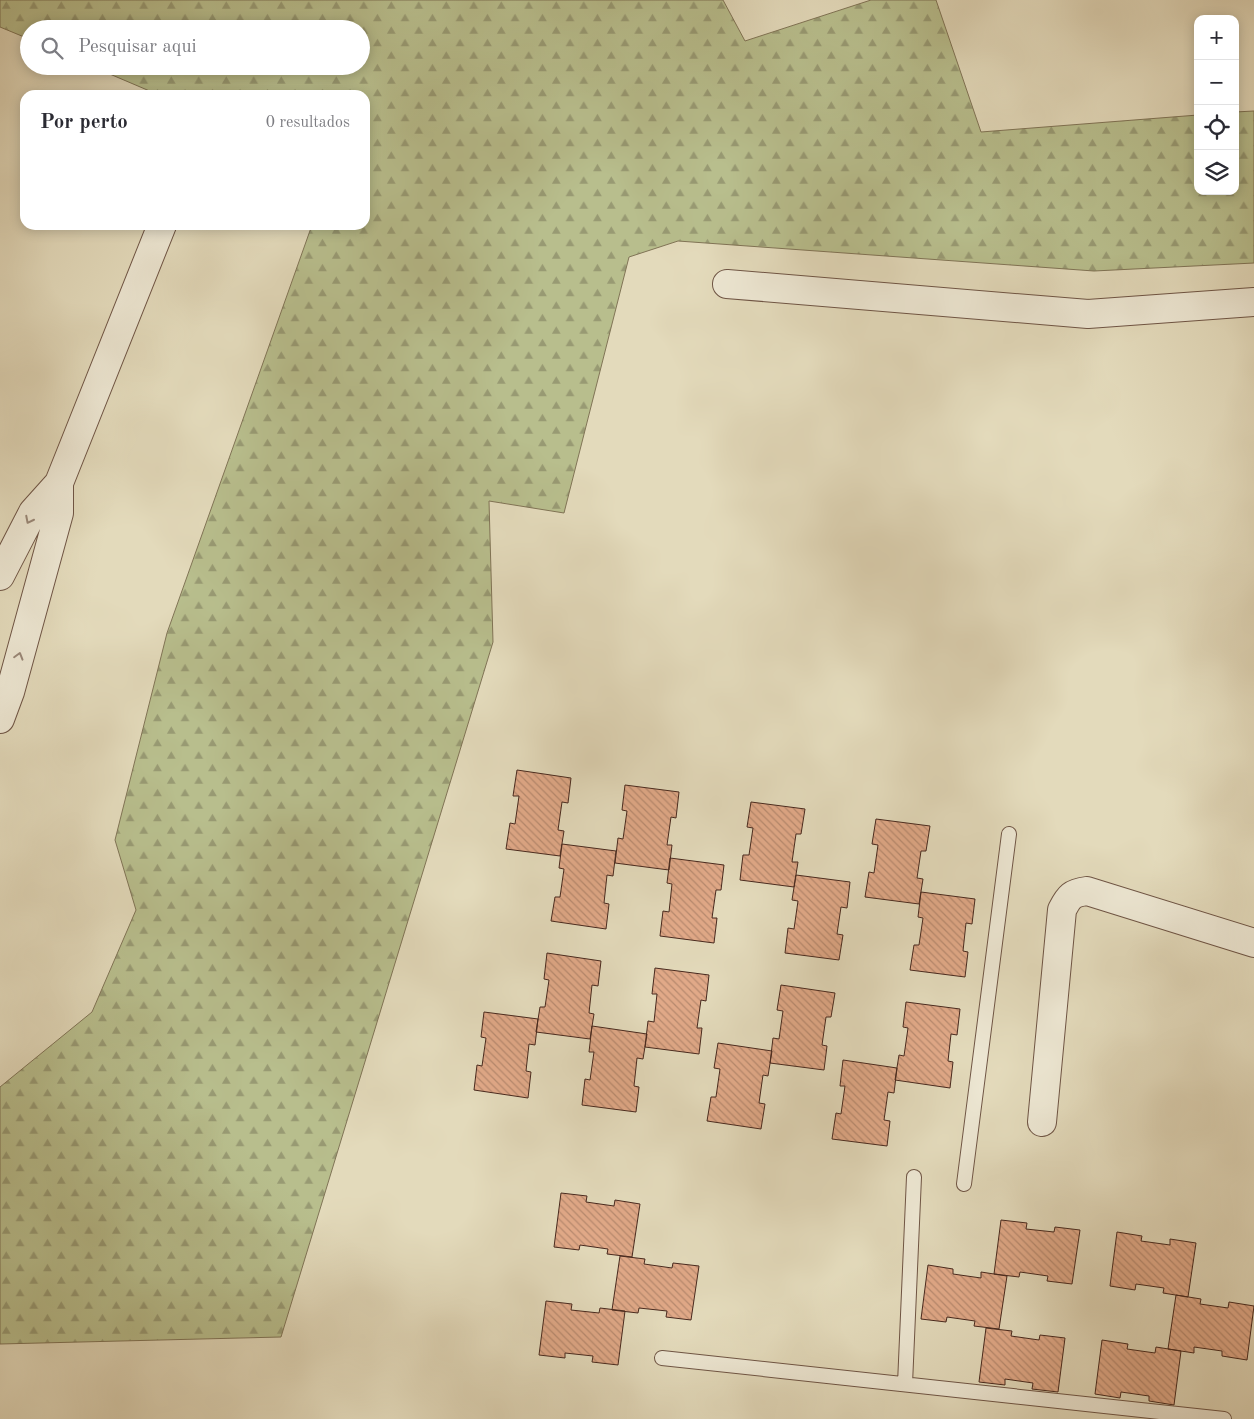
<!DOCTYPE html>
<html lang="pt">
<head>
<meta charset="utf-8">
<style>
	:root { --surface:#fff; --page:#f2f2f3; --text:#2b2b33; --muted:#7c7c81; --line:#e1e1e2 }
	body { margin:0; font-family:"Old Standard TT",serif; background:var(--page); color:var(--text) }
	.controls { position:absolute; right:15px; top:15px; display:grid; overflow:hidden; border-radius:10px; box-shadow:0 2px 12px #0003 }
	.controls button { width:45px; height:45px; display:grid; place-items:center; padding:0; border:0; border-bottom:1px solid var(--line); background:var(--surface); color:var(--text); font:25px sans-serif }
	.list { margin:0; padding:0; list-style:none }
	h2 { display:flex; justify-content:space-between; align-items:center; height:65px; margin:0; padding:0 20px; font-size:21px }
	h2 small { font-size:16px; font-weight:400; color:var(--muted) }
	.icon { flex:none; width:28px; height:28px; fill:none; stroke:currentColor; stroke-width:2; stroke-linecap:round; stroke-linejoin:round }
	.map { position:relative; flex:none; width:1254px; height:1419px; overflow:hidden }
	.search { position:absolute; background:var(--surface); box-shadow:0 2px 12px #0003; left:20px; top:20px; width:350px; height:55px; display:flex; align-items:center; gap:12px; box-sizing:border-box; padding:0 18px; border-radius:28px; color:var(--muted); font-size:19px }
	.panel { position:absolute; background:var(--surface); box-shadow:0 2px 12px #0003; left:20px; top:90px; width:350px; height:140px; border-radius:15px }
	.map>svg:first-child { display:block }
</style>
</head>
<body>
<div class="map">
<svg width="1254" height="1419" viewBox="0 0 1254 1419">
	<defs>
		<pattern id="forest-firs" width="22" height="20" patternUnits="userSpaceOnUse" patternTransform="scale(1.25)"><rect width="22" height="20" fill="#b8be8d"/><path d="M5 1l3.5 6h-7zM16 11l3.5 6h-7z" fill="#989a73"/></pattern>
		<pattern id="building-back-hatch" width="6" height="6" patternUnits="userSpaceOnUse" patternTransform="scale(1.25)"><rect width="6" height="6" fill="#e1a988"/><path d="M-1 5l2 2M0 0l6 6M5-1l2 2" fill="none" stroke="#b88a6f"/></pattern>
	</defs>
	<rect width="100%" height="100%" fill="#e3dabb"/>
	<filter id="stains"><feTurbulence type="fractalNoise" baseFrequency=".004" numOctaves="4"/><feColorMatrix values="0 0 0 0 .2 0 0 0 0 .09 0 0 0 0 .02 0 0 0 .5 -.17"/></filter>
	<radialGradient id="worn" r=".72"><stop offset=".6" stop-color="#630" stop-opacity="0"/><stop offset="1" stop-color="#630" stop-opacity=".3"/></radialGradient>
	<path fill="url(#forest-firs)" stroke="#807456" d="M 0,0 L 723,0 L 745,41 L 871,0 L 936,0 L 981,132 L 1198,115 L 1198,191 L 1235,191 L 1235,112 L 1254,111 L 1254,263 L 1094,271 L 678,241 L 629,257 L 564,513 L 489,501 L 493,642 L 281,1337 L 0,1344 L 0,1087 L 92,1012 L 136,910 L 115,840 L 167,633 L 312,225 L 365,225 L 365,95 L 159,95 L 91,66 L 361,66 L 361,29 L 29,29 L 29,39 L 0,27 Z"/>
	<path fill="url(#building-back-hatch)" stroke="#48291e" d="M 517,770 L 571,778 L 568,803 L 562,802 L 558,830 L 564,831 L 560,856 L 506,849 L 510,823 L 515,824 L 519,796 L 513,796 Z
		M 625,785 L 679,792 L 676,818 L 671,817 L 667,845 L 672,845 L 669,870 L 615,863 L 618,838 L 623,839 L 627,811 L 622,810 Z
		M 751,802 L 805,809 L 801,834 L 796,834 L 792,862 L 798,862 L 794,887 L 740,880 L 743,855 L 749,855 L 753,828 L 747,827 Z
		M 876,819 L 930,826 L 926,851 L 921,851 L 917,878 L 923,879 L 919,904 L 865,897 L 869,872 L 874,873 L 878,845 L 872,844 Z
		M 562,844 L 616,851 L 613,876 L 607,875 L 604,903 L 609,904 L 606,929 L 551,921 L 555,897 L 560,897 L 564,869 L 559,868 Z
		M 670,858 L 724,865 L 721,890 L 716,890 L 712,918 L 717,918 L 714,943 L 660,936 L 663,911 L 669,912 L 672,884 L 667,883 Z
		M 796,875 L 850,882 L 847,908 L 841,907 L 837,934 L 843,935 L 839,960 L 785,953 L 788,928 L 794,929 L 798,901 L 792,900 Z
		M 921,892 L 975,899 L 972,924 L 966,923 L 963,951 L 968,952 L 965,977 L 910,970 L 914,945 L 919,945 L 923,918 L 918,917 Z
		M 547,953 L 601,961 L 598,986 L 592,985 L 589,1013 L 594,1014 L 590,1039 L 536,1032 L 540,1007 L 545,1007 L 549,980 L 544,979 Z
		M 655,968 L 709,975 L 706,1001 L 701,1000 L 697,1028 L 702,1028 L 699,1054 L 645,1047 L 648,1021 L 654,1022 L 657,994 L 652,994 Z
		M 781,985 L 835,993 L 831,1017 L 826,1017 L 822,1045 L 827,1046 L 824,1070 L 770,1063 L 773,1038 L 779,1039 L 783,1011 L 777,1010 Z
		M 906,1002 L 960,1009 L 957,1035 L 951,1034 L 948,1061 L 953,1062 L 950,1088 L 895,1080 L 899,1055 L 904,1056 L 908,1028 L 903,1027 Z
		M 484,1012 L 538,1019 L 535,1045 L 529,1044 L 526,1071 L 531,1072 L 528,1098 L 474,1090 L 477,1065 L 482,1066 L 486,1038 L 481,1037 Z
		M 592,1026 L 647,1034 L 643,1059 L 637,1058 L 634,1086 L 639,1087 L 636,1112 L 582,1105 L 585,1079 L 590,1080 L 594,1052 L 589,1052 Z
		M 718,1043 L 772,1051 L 768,1076 L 763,1075 L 759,1103 L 765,1104 L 761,1129 L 707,1121 L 711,1097 L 716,1097 L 720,1069 L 714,1068 Z
		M 843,1060 L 897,1068 L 894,1093 L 888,1092 L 884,1120 L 890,1121 L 887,1146 L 832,1139 L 836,1113 L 841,1114 L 845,1086 L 840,1086 Z
		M 561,1193 L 587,1196 L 586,1202 L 614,1206 L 615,1200 L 640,1204 L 632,1257 L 607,1254 L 608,1249 L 580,1245 L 579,1250 L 554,1247 Z
		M 1001,1220 L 1027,1223 L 1026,1229 L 1054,1232 L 1055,1227 L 1080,1230 L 1072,1284 L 1047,1281 L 1048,1276 L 1020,1272 L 1019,1277 L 994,1274 Z
		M 1117,1232 L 1142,1236 L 1141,1241 L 1170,1245 L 1170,1239 L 1196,1243 L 1188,1297 L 1163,1293 L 1164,1288 L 1136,1284 L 1135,1290 L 1110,1286 Z
		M 620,1256 L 645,1259 L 644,1264 L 672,1268 L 673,1263 L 699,1266 L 691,1320 L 666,1317 L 667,1311 L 639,1308 L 638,1313 L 612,1310 Z
		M 928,1265 L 953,1269 L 953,1274 L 981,1278 L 981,1272 L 1007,1276 L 999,1329 L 974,1326 L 975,1321 L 947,1317 L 946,1322 L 921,1319 Z
		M 1176,1295 L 1201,1299 L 1200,1304 L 1228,1308 L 1229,1302 L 1254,1306 L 1247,1360 L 1222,1356 L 1222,1351 L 1194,1347 L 1194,1353 L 1168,1349 Z
		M 546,1301 L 572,1304 L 571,1310 L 599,1313 L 600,1308 L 625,1311 L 618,1365 L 592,1362 L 593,1356 L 565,1353 L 565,1358 L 539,1355 Z
		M 986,1328 L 1012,1331 L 1011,1336 L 1039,1340 L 1040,1335 L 1065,1338 L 1058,1392 L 1032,1389 L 1033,1383 L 1005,1379 L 1005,1385 L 979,1382 Z
		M 1102,1340 L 1128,1344 L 1127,1349 L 1155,1353 L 1156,1347 L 1181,1351 L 1174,1405 L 1149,1401 L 1149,1396 L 1121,1392 L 1120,1398 L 1095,1394 Z"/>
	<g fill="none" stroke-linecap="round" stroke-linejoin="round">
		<defs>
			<path id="lane" d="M 964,1184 L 1009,834
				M 662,1358 L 1224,1419
				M 905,1384 L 914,1177"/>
			<path id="street" d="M 727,284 L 1088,314 L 1254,302
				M 0,576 L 33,512 L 59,483
				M 0,719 L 10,692 L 59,513 L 59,483 L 162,225
				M 1042,1122 L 1062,910 C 1069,896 1072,893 1087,891 L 1254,943"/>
		</defs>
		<use href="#lane" stroke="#6f5545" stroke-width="16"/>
		<use href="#street" stroke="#6f5545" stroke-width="30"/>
		<use href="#lane" stroke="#ede7d3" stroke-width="14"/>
		<use href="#street" stroke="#ede7d3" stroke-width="28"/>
	</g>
	<defs><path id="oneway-chevron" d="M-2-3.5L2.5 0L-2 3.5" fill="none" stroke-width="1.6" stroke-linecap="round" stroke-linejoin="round" transform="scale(1.25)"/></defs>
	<g stroke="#9a8878">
		<use href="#oneway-chevron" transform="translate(29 520) rotate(117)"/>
		<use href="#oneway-chevron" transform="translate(19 656) rotate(-74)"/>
	</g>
	<rect width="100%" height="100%" filter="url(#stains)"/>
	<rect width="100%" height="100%" fill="url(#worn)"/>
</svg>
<div class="controls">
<button>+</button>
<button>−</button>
<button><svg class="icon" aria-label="locate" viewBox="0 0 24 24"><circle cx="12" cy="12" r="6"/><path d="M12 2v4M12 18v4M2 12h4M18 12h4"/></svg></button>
<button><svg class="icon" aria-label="layers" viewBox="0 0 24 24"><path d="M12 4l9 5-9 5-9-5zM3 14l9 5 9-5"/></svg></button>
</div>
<div class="search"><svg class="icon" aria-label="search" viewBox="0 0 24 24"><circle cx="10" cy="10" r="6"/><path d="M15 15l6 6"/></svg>Pesquisar aqui</div>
<section class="panel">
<h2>Por perto<small>0 resultados</small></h2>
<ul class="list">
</ul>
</section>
</div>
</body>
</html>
